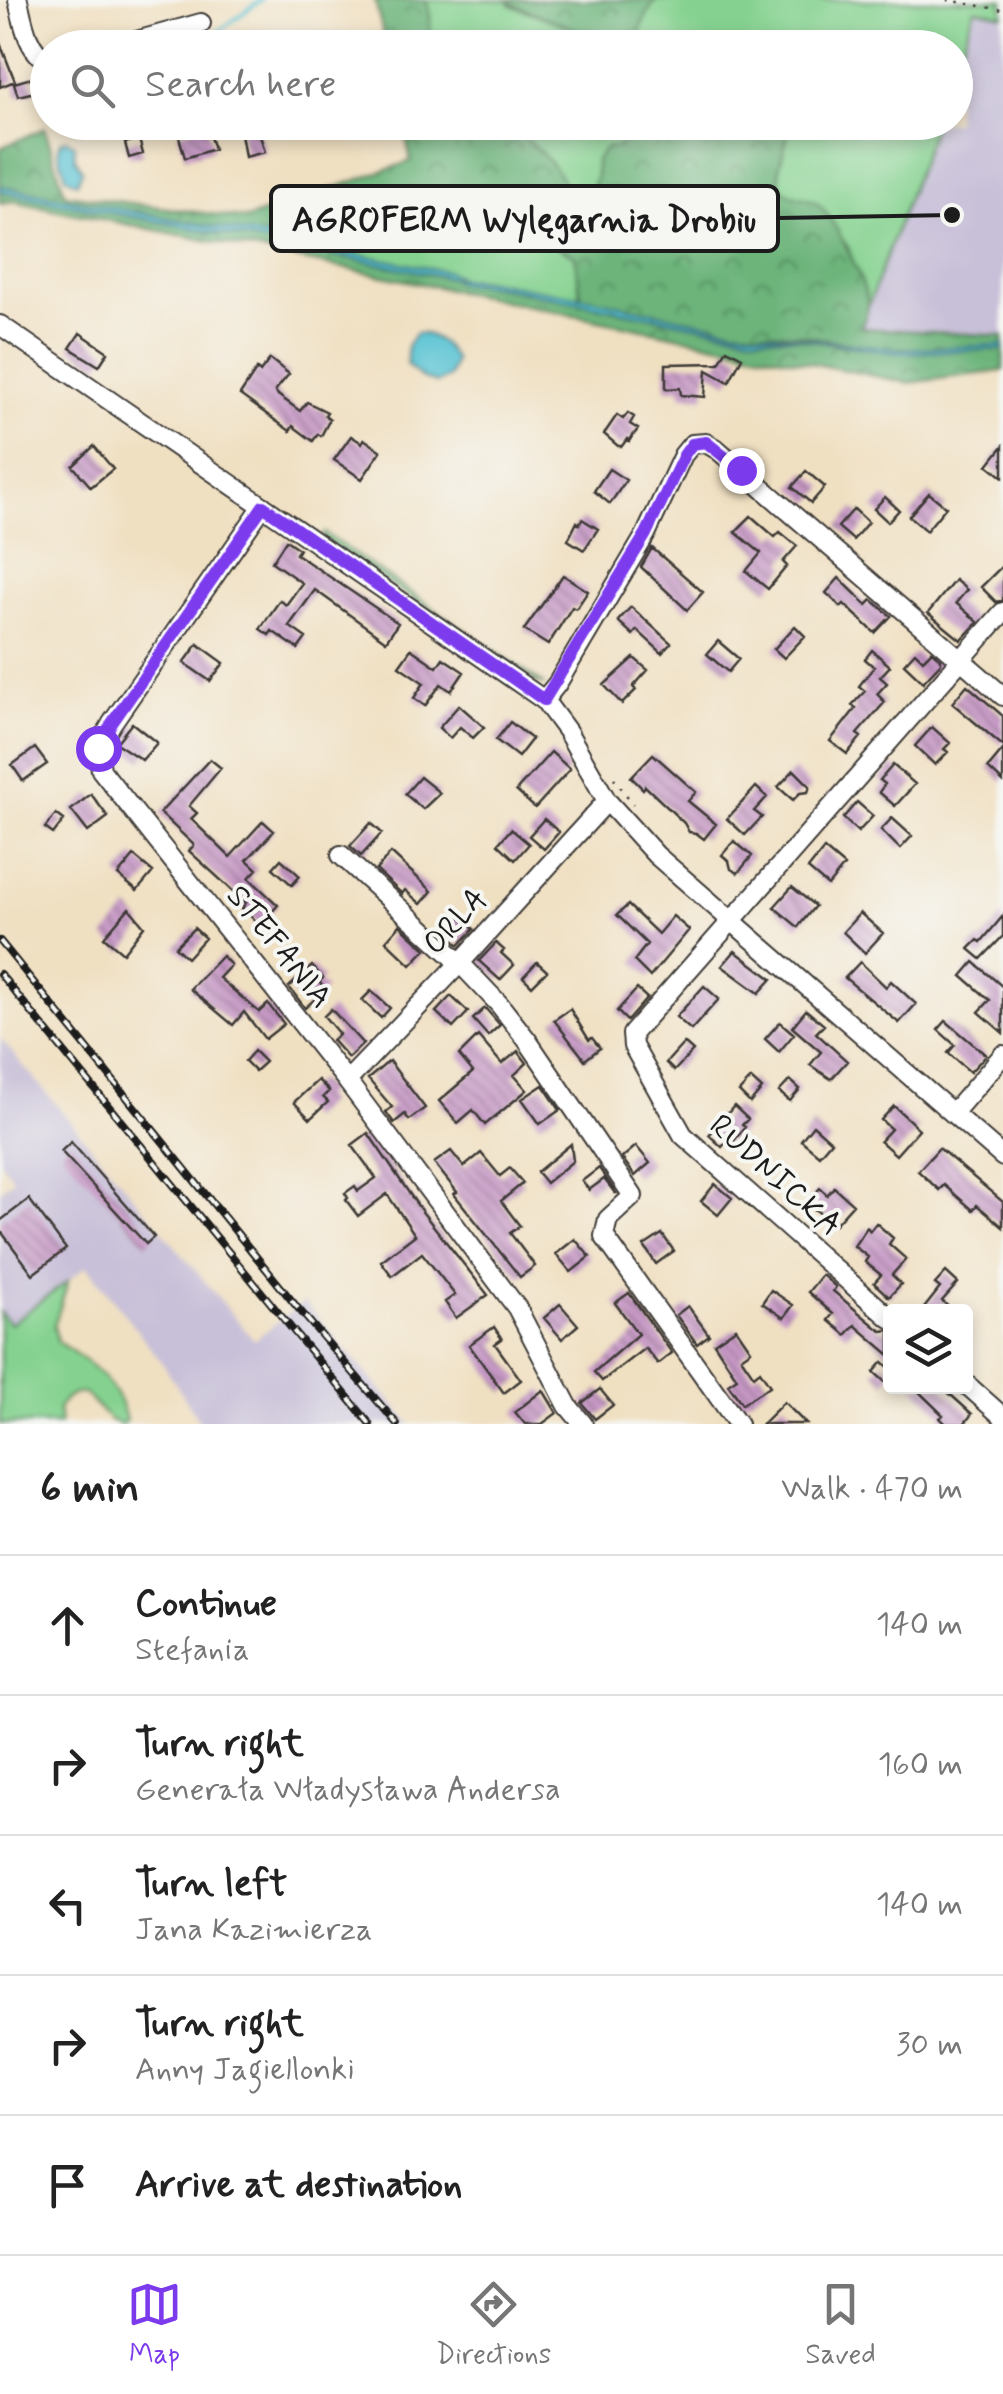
<!DOCTYPE html>
<html lang="en">
<head>
<meta charset="utf-8">
<style>
	:root { --surface:#fff; --page:#f2f2f2; --text:#222; --muted:#767676; --line:#e0e0e0; --accent:#7c3aed }
	body { margin:0; font-family:Mynerve,sans-serif; background:var(--page); color:var(--text) }
	.controls { position:absolute; right:30px; bottom:30px; display:grid; overflow:hidden; border-radius:10px; box-shadow:0 5px 15px #0003 }
	.controls button { width:90px; height:90px; display:grid; place-items:center; padding:0; border:0; border-bottom:2px solid var(--line); background:var(--surface); color:var(--text); font:50px sans-serif }
	.stop { position:absolute; width:30px; height:30px; margin:-22px; border:8px solid #7c3aed; border-radius:50%; background:#fff }
	.stop.end { background:#7c3aed; border-color:#fff; box-shadow:0 2px 10px #0008 }
	.list { margin:0; padding:0; list-style:none }
	h2 { display:flex; justify-content:space-between; align-items:center; height:130px; margin:0; padding:0 40px; font-size:42px }
	h2 small { font-size:32px; font-weight:400; color:var(--muted) }
	.list li { display:grid; grid-template-columns:65px 1fr auto; gap:30px; align-items:center; box-sizing:border-box; height:140px; padding:0 40px; border-top:2px solid var(--line) }
	.list b { display:block; font-size:38px; white-space:nowrap }
	.list p { margin:0; font-size:32px; white-space:nowrap; color:var(--muted) }
	.list em { font-size:32px; font-style:normal; color:var(--muted) }
	.icon { flex:none; width:55px; height:55px; fill:none; stroke:currentColor; stroke-width:2; stroke-linecap:round; stroke-linejoin:round }
	.map { position:relative; flex:none; width:1003px; height:1424px; overflow:hidden }
	.search { position:absolute; background:var(--surface); box-shadow:0 5px 15px #0003; left:30px; right:30px; top:30px; height:110px; display:flex; align-items:center; gap:25px; box-sizing:border-box; padding:0 35px; border-radius:55px; color:var(--muted); font-size:38px }
	.sheet { height:830px; background:var(--surface) }
	nav { display:flex; justify-content:space-around; align-items:center; box-sizing:border-box; height:140px; border-top:2px solid var(--line); background:var(--surface); font-size:28px; color:var(--muted) }
	nav a { display:grid; justify-items:center; gap:5px }
	nav .on { color:var(--accent) }
	.map>svg:first-child { display:block }
</style>
</head>
<body>
<div class="map">
<svg width="1003" height="1424" viewBox="0 0 1003 1424">
	<defs>
		<pattern id="forest-crowns" width="20" height="18" patternUnits="userSpaceOnUse" patternTransform="scale(2.5)"><rect width="20" height="18" fill="#6cb47a"/><path d="M2 6a3 3 0 1 1 6 0M12 15a3 3 0 1 1 6 0" fill="none" stroke="#589263"/></pattern>
		<pattern id="building-back-hatch" width="6" height="6" patternUnits="userSpaceOnUse" patternTransform="scale(2.5)"><rect width="6" height="6" fill="#c698c5"/><path d="M-1 5l2 2M0 0l6 6M5-1l2 2" fill="none" stroke="#a07b9f"/></pattern>
	</defs>
	<rect width="100%" height="100%" fill="#f6f6f2"/>
	<filter id="ink" filterUnits="userSpaceOnUse"><feTurbulence type="fractalNoise" baseFrequency=".01" numOctaves="2"/><feDisplacementMap in="SourceGraphic" scale="20" xChannelSelector="R" yChannelSelector="G"/><feConvolveMatrix kernelMatrix="1 2 1 2 8 2 1 2 1" color-interpolation-filters="sRGB"/></filter>
	<filter id="wash" filterUnits="userSpaceOnUse"><feTurbulence type="fractalNoise" baseFrequency=".0048" numOctaves="4" result="noise"/><feDisplacementMap in="SourceGraphic" scale="40" xChannelSelector="R" yChannelSelector="G"/><feGaussianBlur stdDeviation="2.25" result="paint"/><feColorMatrix in="noise" values="0 0 0 0 0 0 0 0 0 0 0 0 0 0 0 0 0 1.4 0 .05"/><feComposite in="paint" operator="in"/></filter>
	<g filter="url(#wash)">
		<rect width="100%" height="100%" fill="#f0e0c2"/>
		<path fill="#c8c0d8" d="M 976,9 L 1003,15 L 1003,336 L 860,329 L 935,123 L 956,122 L 956,64 Z
			M 0,1038 L 254,1340 L 304,1302 L 411,1424 L 201,1424 L 163,1364 L 87,1266 L 10,1324 L 0,1312 L 0,1190 L 14,1179 L 0,1161 Z"/>
		<path fill="#85d290" stroke="#507756" stroke-width="2.5" d="M 426,0 L 508,0 L 511,5 C 544,18 578,28 608,47 L 430,47 L 430,16 Z
			M 655,0 L 1003,0 L 1003,15 L 975,9 L 956,64 L 956,48 L 640,48 L 641,26 Z
			M 490,123 L 629,123 L 634,137 L 616,147 L 606,148 L 596,160 L 596,179 L 587,197 L 567,189 C 551,160 522,129 490,123 Z
			M 665,123 L 735,123 L 698,143 L 684,143 Z
			M 791,123 L 935,123 L 868,307 L 848,247 L 813,201 L 792,198 L 780,187 L 779,168 Z
			M 498,230 L 535,235 L 575,256 L 581,297 L 491,281 L 460,279 L 455,275 L 292,243 Z
			M 324,533 L 543,684 L 538,684 L 322,538 Z
			M 68,1281 L 54,1327 L 58,1342 C 89,1362 119,1383 126,1421 L 121,1424 L 110,1420 L 84,1393 C 71,1393 66,1398 58,1409 L 60,1424 L 0,1424 L 0,1312 L 10,1324 Z"/>
		<path fill="url(#forest-crowns)" stroke="#44684b" stroke-width="2.5" d="M 375,0 L 426,0 L 430,16 L 430,47 L 386,47 Z
			M 508,0 L 655,0 L 641,26 L 640,47 L 608,47 L 586,33 L 511,4 Z
			M 490,122 C 513,127 532,142 548,160 C 562,175 564,193 586,197 L 596,179 L 596,160 L 606,148 L 616,147 L 634,137 L 629,123 L 665,123 L 684,143 L 698,143 L 735,123 L 791,123 L 779,168 L 780,187 C 796,201 801,194 815,202 C 833,213 867,285 868,306 C 868,312 863,322 861,328 L 1003,336 L 1003,345 L 927,350 L 866,346 L 802,335 L 733,329 L 581,297 L 575,256 L 535,235 L 498,230 L 292,243 L 0,186 L 0,148 L 45,128 L 65,194 L 247,219 L 411,161 L 403,123 Z
			M 0,191 L 753,336 L 797,338 L 898,353 L 1003,349 L 1003,371 L 908,383 L 13,201 L 0,203 Z"/>
		<path fill="#58c3d3" stroke="#3a7078" stroke-width="2.5" d="M 66,139 L 74,144 L 75,158 L 82,170 L 77,183 L 66,177 C 64,165 55,154 60,142 Z
			M 0,186 L 449,272 L 460,279 L 491,281 L 593,299 L 733,329 L 900,349 L 1003,345 L 1003,349 L 898,353 L 797,338 L 753,336 L 490,285 L 459,283 L 452,278 L 31,197 L 0,191 Z
			M 416,333 C 434,332 447,347 455,360 L 449,377 L 437,383 L 423,379 L 407,365 L 407,346 Z"/>
		<g fill="none" stroke-linecap="round" stroke-linejoin="round">
			<path stroke="#58c3d3" stroke-width="4" d="M 196,48 L 261,0"/>
		</g>
		<g id="blocks">
			<path fill="url(#building-back-hatch)" d="M 0,43 L 15,81 L 0,87 Z
				M 31,78 L 35,92 L 18,96 L 14,83 Z
				M 239,122 L 256,122 L 265,152 L 245,157 Z
				M 206,125 L 214,149 L 185,158 L 178,133 Z
				M 139,139 L 143,154 L 129,158 L 125,143 Z
				M 80,333 L 108,352 L 99,366 L 70,348 Z
				M 727,349 L 742,357 L 729,382 L 707,370 L 705,397 L 681,395 L 680,388 L 666,389 L 666,364 L 719,363 Z
				M 270,359 L 289,374 L 275,391 L 278,395 L 300,411 L 307,402 L 327,412 L 325,415 L 330,419 L 321,436 L 318,434 L 313,441 L 293,426 L 290,431 L 240,395 L 257,369 L 260,372 Z
				M 628,413 L 634,417 L 630,424 L 638,429 L 629,441 L 627,439 L 622,446 L 618,446 L 604,434 L 617,415 L 623,419 Z
				M 351,436 L 362,443 L 364,439 L 381,451 L 362,479 L 334,460 Z
				M 94,446 L 113,469 L 91,487 L 73,466 Z
				M 1003,446 L 1003,477 L 988,465 Z
				M 609,469 L 626,480 L 610,504 L 594,491 Z
				M 806,471 L 825,487 L 811,503 L 792,487 Z
				M 929,493 L 946,507 L 926,531 L 909,516 Z
				M 885,497 L 899,510 L 888,522 L 874,509 Z
				M 854,509 L 868,522 L 853,540 L 838,527 Z
				M 751,516 L 775,537 L 780,532 L 797,546 L 783,562 L 787,566 L 768,589 L 746,571 L 761,553 L 735,532 Z
				M 582,519 L 598,529 L 584,550 L 568,540 L 577,522 L 579,524 Z
				M 286,540 L 299,549 L 296,554 L 398,623 L 386,641 L 315,590 L 289,626 L 306,638 L 298,649 L 272,631 L 269,635 L 260,629 L 280,600 L 286,605 L 302,583 L 272,562 Z
				M 652,548 L 703,592 L 687,610 L 641,567 Z
				M 1003,565 L 1003,600 L 996,602 L 981,587 Z
				M 563,575 L 588,591 L 576,609 L 572,607 L 548,645 L 524,630 Z
				M 839,578 L 867,605 L 872,600 L 891,616 L 875,633 L 844,604 L 841,607 L 826,593 Z
				M 955,580 L 967,590 L 956,603 L 978,622 L 961,640 L 928,613 Z
				M 631,607 L 671,643 L 662,653 L 637,630 L 633,635 L 618,621 Z
				M 795,626 L 805,636 L 784,658 L 774,649 Z
				M 718,641 L 739,659 L 728,672 L 707,654 Z
				M 198,644 L 224,663 L 210,681 L 184,663 Z
				M 411,649 L 437,667 L 443,658 L 464,672 L 451,691 L 441,684 L 425,706 L 414,698 L 424,683 L 399,666 Z
				M 872,650 L 890,666 L 880,677 L 887,683 L 877,694 L 885,702 L 857,734 L 861,737 L 847,754 L 830,741 L 856,708 L 852,705 L 865,691 L 859,686 L 874,667 L 865,659 Z
				M 932,651 L 941,659 L 941,663 L 923,682 L 904,664 L 915,652 L 923,660 Z
				M 634,658 L 648,670 L 633,687 L 636,690 L 622,704 L 604,685 Z
				M 967,685 L 1003,716 L 1003,746 L 952,703 Z
				M 459,705 L 484,727 L 473,738 L 460,727 L 450,738 L 439,728 Z
				M 510,722 L 532,739 L 518,757 L 496,740 Z
				M 132,723 L 157,743 L 142,760 L 116,743 Z
				M 932,727 L 950,743 L 944,749 L 948,752 L 935,765 L 915,746 Z
				M 35,748 L 47,764 L 23,781 L 12,765 Z
				M 1003,750 L 1003,782 L 988,768 Z
				M 551,752 L 570,769 L 535,808 L 516,791 Z
				M 653,754 L 696,792 L 688,801 L 716,824 L 704,839 L 696,833 L 689,832 L 684,823 L 645,786 L 643,789 L 631,777 Z
				M 210,759 L 221,768 L 189,806 L 197,813 L 191,819 L 230,857 L 263,821 L 274,831 L 247,860 L 257,869 L 249,878 L 278,905 L 260,925 L 242,908 L 246,903 L 189,851 L 194,845 L 160,813 Z
				M 893,765 L 915,784 L 895,806 L 879,792 L 885,784 L 880,780 Z
				M 794,770 L 810,786 L 808,792 L 800,793 L 793,800 L 778,787 Z
				M 420,777 L 440,793 L 423,809 L 405,794 Z
				M 756,787 L 767,797 L 754,811 L 762,817 L 745,835 L 727,819 Z
				M 91,794 L 108,817 L 88,832 L 71,810 Z
				M 857,802 L 873,816 L 858,832 L 843,818 Z
				M 56,814 L 64,820 L 53,834 L 45,828 Z
				M 892,818 L 912,836 L 900,849 L 881,830 Z
				M 544,819 L 559,832 L 544,849 L 529,836 Z
				M 371,823 L 382,833 L 361,856 L 350,846 Z
				M 511,829 L 529,844 L 515,860 L 498,844 Z
				M 734,841 L 752,856 L 738,873 L 731,869 L 729,861 L 722,855 Z
				M 824,849 L 844,866 L 828,886 L 808,869 Z
				M 391,853 L 432,891 L 421,904 L 405,890 L 402,894 L 376,870 Z
				M 134,856 L 153,872 L 137,891 L 118,875 Z
				M 281,859 L 300,876 L 292,885 L 273,868 Z
				M 792,887 L 815,906 L 798,927 L 774,907 Z
				M 628,905 L 658,934 L 673,916 L 689,930 L 650,977 L 634,961 L 647,944 L 617,915 Z
				M 129,908 L 144,926 L 123,953 L 104,937 Z
				M 860,913 L 883,933 L 865,953 L 843,932 Z
				M 457,914 L 474,929 L 459,945 L 442,930 Z
				M 1003,916 L 1003,936 L 981,959 L 969,949 L 978,940 L 981,942 Z
				M 400,925 L 426,949 L 411,965 L 386,941 Z
				M 194,928 L 205,938 L 187,958 L 175,947 Z
				M 496,943 L 504,950 L 501,953 L 514,965 L 500,980 L 479,961 Z
				M 735,951 L 772,979 L 759,993 L 722,966 Z
				M 222,956 L 231,965 L 219,978 L 259,1012 L 268,1004 L 284,1024 L 265,1039 L 244,1012 L 233,1025 L 190,989 Z
				M 537,962 L 547,971 L 532,986 L 523,977 Z
				M 860,962 L 886,987 L 891,981 L 916,1004 L 899,1023 L 845,978 Z
				M 974,962 L 1003,987 L 1003,1033 L 979,1012 L 990,1000 L 962,976 Z
				M 312,966 L 323,978 L 319,982 L 326,989 L 305,1008 L 289,987 Z
				M 704,986 L 719,999 L 691,1030 L 676,1017 Z
				M 637,989 L 647,998 L 627,1021 L 617,1011 Z
				M 371,991 L 390,1008 L 381,1018 L 362,1000 Z
				M 451,996 L 468,1012 L 453,1028 L 436,1012 Z
				M 485,1008 L 500,1025 L 488,1036 L 473,1019 Z
				M 331,1009 L 363,1044 L 348,1058 L 332,1040 L 339,1034 L 324,1016 Z
				M 570,1009 L 589,1040 L 592,1038 L 600,1048 L 585,1060 L 554,1020 Z
				M 806,1010 L 824,1025 L 816,1033 L 847,1061 L 831,1079 L 810,1065 L 821,1052 L 792,1027 Z
				M 946,1021 L 986,1055 L 970,1072 L 948,1053 L 955,1045 L 938,1030 Z
				M 780,1022 L 794,1034 L 779,1052 L 765,1039 Z
				M 478,1036 L 502,1064 L 518,1051 L 527,1063 L 514,1075 L 527,1090 L 485,1125 L 473,1110 L 458,1123 L 439,1101 L 473,1072 L 459,1055 Z
				M 684,1043 L 693,1051 L 674,1071 L 666,1063 Z
				M 254,1051 L 265,1062 L 255,1071 L 245,1061 Z
				M 389,1061 L 425,1108 L 409,1120 L 405,1114 L 394,1123 L 386,1112 L 392,1107 L 368,1079 Z
				M 751,1079 L 762,1089 L 750,1103 L 739,1092 Z
				M 318,1080 L 329,1091 L 323,1097 L 328,1102 L 310,1119 L 294,1102 Z
				M 790,1080 L 800,1089 L 790,1101 L 779,1092 Z
				M 543,1085 L 560,1110 L 540,1124 L 522,1099 Z
				M 734,1106 L 748,1119 L 742,1125 L 745,1127 L 733,1142 L 729,1139 L 722,1147 L 709,1135 Z
				M 894,1106 L 919,1129 L 896,1155 L 880,1141 L 891,1129 L 881,1120 Z
				M 813,1125 L 831,1141 L 819,1155 L 801,1140 Z
				M 368,1133 L 420,1209 L 488,1295 L 456,1318 L 445,1302 L 455,1295 L 422,1253 L 392,1276 L 381,1261 L 415,1235 L 387,1194 L 358,1216 L 346,1200 L 348,1198 L 345,1193 L 355,1186 L 358,1191 L 376,1178 L 352,1145 Z
				M 71,1142 L 154,1237 L 146,1244 L 61,1151 Z
				M 571,1144 L 573,1161 L 546,1183 L 537,1172 Z
				M 636,1146 L 650,1163 L 635,1176 L 622,1158 Z
				M 939,1148 L 1003,1202 L 1003,1227 L 977,1205 L 973,1210 L 944,1185 L 939,1190 L 918,1171 Z
				M 451,1151 L 464,1167 L 481,1153 L 500,1176 L 510,1168 L 523,1183 L 501,1201 L 520,1226 L 510,1233 L 535,1266 L 520,1277 L 454,1194 L 457,1192 L 434,1163 Z
				M 599,1168 L 616,1193 L 615,1193 L 604,1179 L 589,1190 L 582,1181 Z
				M 715,1184 L 732,1198 L 718,1215 L 701,1201 Z
				M 834,1187 L 853,1204 L 835,1224 L 806,1203 L 820,1188 L 827,1195 Z
				M 29,1199 L 66,1249 L 33,1274 L 0,1230 L 0,1221 Z
				M 876,1223 L 893,1238 L 889,1244 L 906,1259 L 892,1275 L 901,1284 L 889,1297 L 874,1283 L 881,1275 L 865,1262 L 868,1257 L 854,1246 L 867,1227 L 870,1231 Z
				M 662,1234 L 674,1251 L 656,1264 L 644,1246 Z
				M 575,1239 L 590,1257 L 571,1272 L 556,1254 Z
				M 946,1272 L 958,1283 L 942,1301 L 954,1312 L 921,1312 L 940,1288 L 935,1284 Z
				M 822,1275 L 836,1287 L 833,1291 L 876,1327 L 882,1331 L 890,1330 L 890,1355 L 855,1325 L 846,1335 L 828,1320 L 833,1314 L 808,1292 Z
				M 771,1290 L 793,1305 L 784,1318 L 762,1303 Z
				M 629,1293 L 672,1353 L 658,1364 L 645,1348 L 602,1381 L 594,1372 L 638,1334 L 615,1303 Z
				M 560,1304 L 578,1325 L 562,1339 L 544,1318 Z
				M 688,1306 L 709,1335 L 697,1344 L 676,1315 Z
				M 494,1327 L 502,1339 L 495,1344 L 521,1380 L 504,1393 L 469,1345 Z
				M 736,1328 L 751,1350 L 741,1357 L 754,1376 L 760,1371 L 770,1386 L 742,1404 L 728,1384 L 737,1378 L 714,1343 Z
				M 883,1362 L 890,1368 L 890,1376 L 885,1382 L 874,1372 Z
				M 913,1386 L 941,1386 L 972,1414 L 964,1424 L 946,1424 L 940,1418 L 943,1415 Z
				M 600,1389 L 613,1405 L 595,1419 L 582,1403 Z
				M 543,1390 L 557,1413 L 542,1424 L 525,1424 L 515,1412 Z
				M 784,1402 L 806,1424 L 762,1424 Z"/>
		</g>
	</g>
	<g filter="url(#ink)">
		<use href="#blocks" fill-opacity="0" stroke="#3c3935" stroke-width="2.5"/>
		<g fill="none" stroke-linecap="round" stroke-linejoin="round">
			<defs>
				<path id="minor" d="M 18,0 C 23,21 27,51 48,61
					M 111,48 L 201,23
					M 0,325 L 544,700 L 567,731 L 607,801 L 656,855 L 1003,1157
					M 263,506 L 112,723 L 98,748 L 101,770 L 347,1081 L 517,1308 L 568,1406 L 583,1424
					M 544,700 L 557,684 L 646,534 L 683,455 L 692,444 L 706,443 L 718,450 L 1003,696
					M 341,855 L 460,963 L 499,1004 L 527,1040 L 633,1196 L 608,1219 L 604,1236 L 738,1424
					M 347,1081 L 460,963 L 607,801
					M 953,1113 L 1003,1055
					M 890,1318 L 683,1135 L 633,1046 L 632,1034 L 1003,612
					M 966,1384 L 1003,1417"/>
			</defs>
			<use href="#minor" stroke="#3c3935" stroke-width="22"/>
			<path stroke="#3c3935" stroke-width="2.5" stroke-dasharray="2.5 8" stroke-linecap="butt" d="M 947,0 L 1003,10
				M 614,778 L 633,804"/>
			<use href="#minor" stroke="#fff" stroke-width="18"/>
			<defs>
				<path id="rail" d="M 0,941 L 297,1307 L 397,1424
					M 0,974 L 370,1424"/>
			</defs>
			<use href="#rail" stroke="#1c1c1c" stroke-width="8"/>
			<use href="#rail" stroke="#f6f6f2" stroke-width="4" stroke-dasharray="11" stroke-linecap="butt"/>
		</g>
	</g>
	<g fill="none" stroke-linecap="round" stroke-linejoin="round" filter="url(#ink)">
		<path stroke="#7c3aed" stroke-width="12" d="M 98,748 L 112,723 L 263,506 L 544,700 L 646,534 L 684,455 L 692,444 L 706,442 L 741,470"/>
	</g>
	<g text-anchor="middle" dominant-baseline="central" stroke-width="8" stroke-linejoin="round" paint-order="stroke">
		<g font-size="32" fill="#1c1c1c" stroke="#f6f6f2">
			<text transform="translate(456 922) rotate(-47)">ORLA</text>
			<text transform="translate(279 947) rotate(51)">STEFANIA</text>
			<text transform="translate(775 1176) rotate(42)">RUDNICKA</text>
		</g>
	</g>
	<path fill="none" stroke="#1c1c1c" stroke-width="4" d="M952 215L778 218"/>
	<circle fill="#1c1c1c" stroke="#f6f6f2" stroke-width="4" cx="952" cy="215" r="10"/>
	<rect fill="#f6f6f2" stroke="#1c1c1c" stroke-width="4" x="271" y="186" width="507" height="65" rx="10"/>
	<g font-size="35" text-anchor="middle" font-weight="bold" fill="#1c1c1c">
		<text x="524" y="231">AGROFERM Wylęgarnia Drobiu</text>
	</g>
</svg>
<div class="controls">
<button><svg class="icon" aria-label="layers" viewBox="0 0 24 24"><path d="M12 4l9 5-9 5-9-5zM3 14l9 5 9-5"/></svg></button>
</div>
<div class="stop" style="left:98px;top:748px"></div>
<div class="stop end" style="left:741px;top:470px"></div>
<div class="search"><svg class="icon" aria-label="search" viewBox="0 0 24 24"><circle cx="10" cy="10" r="6"/><path d="M15 15l6 6"/></svg>Search here</div>
</div>
<section class="sheet">
<h2>6 min<small>Walk · 470 m</small></h2>
<ul class="list">
<li><svg class="icon" aria-label="ahead" viewBox="0 0 24 24"><path d="M12 20V5M6 11l6-6 6 6"/></svg><div><b>Continue</b><p>Stefania</p></div><em>140 m</em></li>
<li><svg class="icon" aria-label="right" viewBox="0 0 24 24"><path d="M7 20v-9h11M14 6l5 5-5 5"/></svg><div><b>Turn right</b><p>Generała Władysława Andersa</p></div><em>160 m</em></li>
<li><svg class="icon" aria-label="left" viewBox="0 0 24 24"><path d="M17 20v-9H6M10 6l-5 5 5 5"/></svg><div><b>Turn left</b><p>Jana Kazimierza</p></div><em>140 m</em></li>
<li><svg class="icon" aria-label="right" viewBox="0 0 24 24"><path d="M7 20v-9h11M14 6l5 5-5 5"/></svg><div><b>Turn right</b><p>Anny Jagiellonki</p></div><em>30 m</em></li>
<li><svg class="icon" aria-label="arrive" viewBox="0 0 24 24"><path d="M6 21V4h12l-3 4 3 4H6"/></svg><div><b>Arrive at destination</b></div></li>
</ul>
</section>
<nav>
<a class="on"><svg class="icon" aria-label="map" viewBox="0 0 24 24"><path d="M3 6l6-2 6 2 6-2v14l-6 2-6-2-6 2zM9 4v14M15 6v14"/></svg>Map</a>
<a><svg class="icon" aria-label="directions" viewBox="0 0 24 24"><path d="M12 3l9 9-9 9-9-9zM9 14v-3h6M13 9l2 2-2 2"/></svg>Directions</a>
<a><svg class="icon" aria-label="saved" viewBox="0 0 24 24"><path d="M7 4h10v16l-5-4-5 4z"/></svg>Saved</a>
</nav>
</body>
</html>
